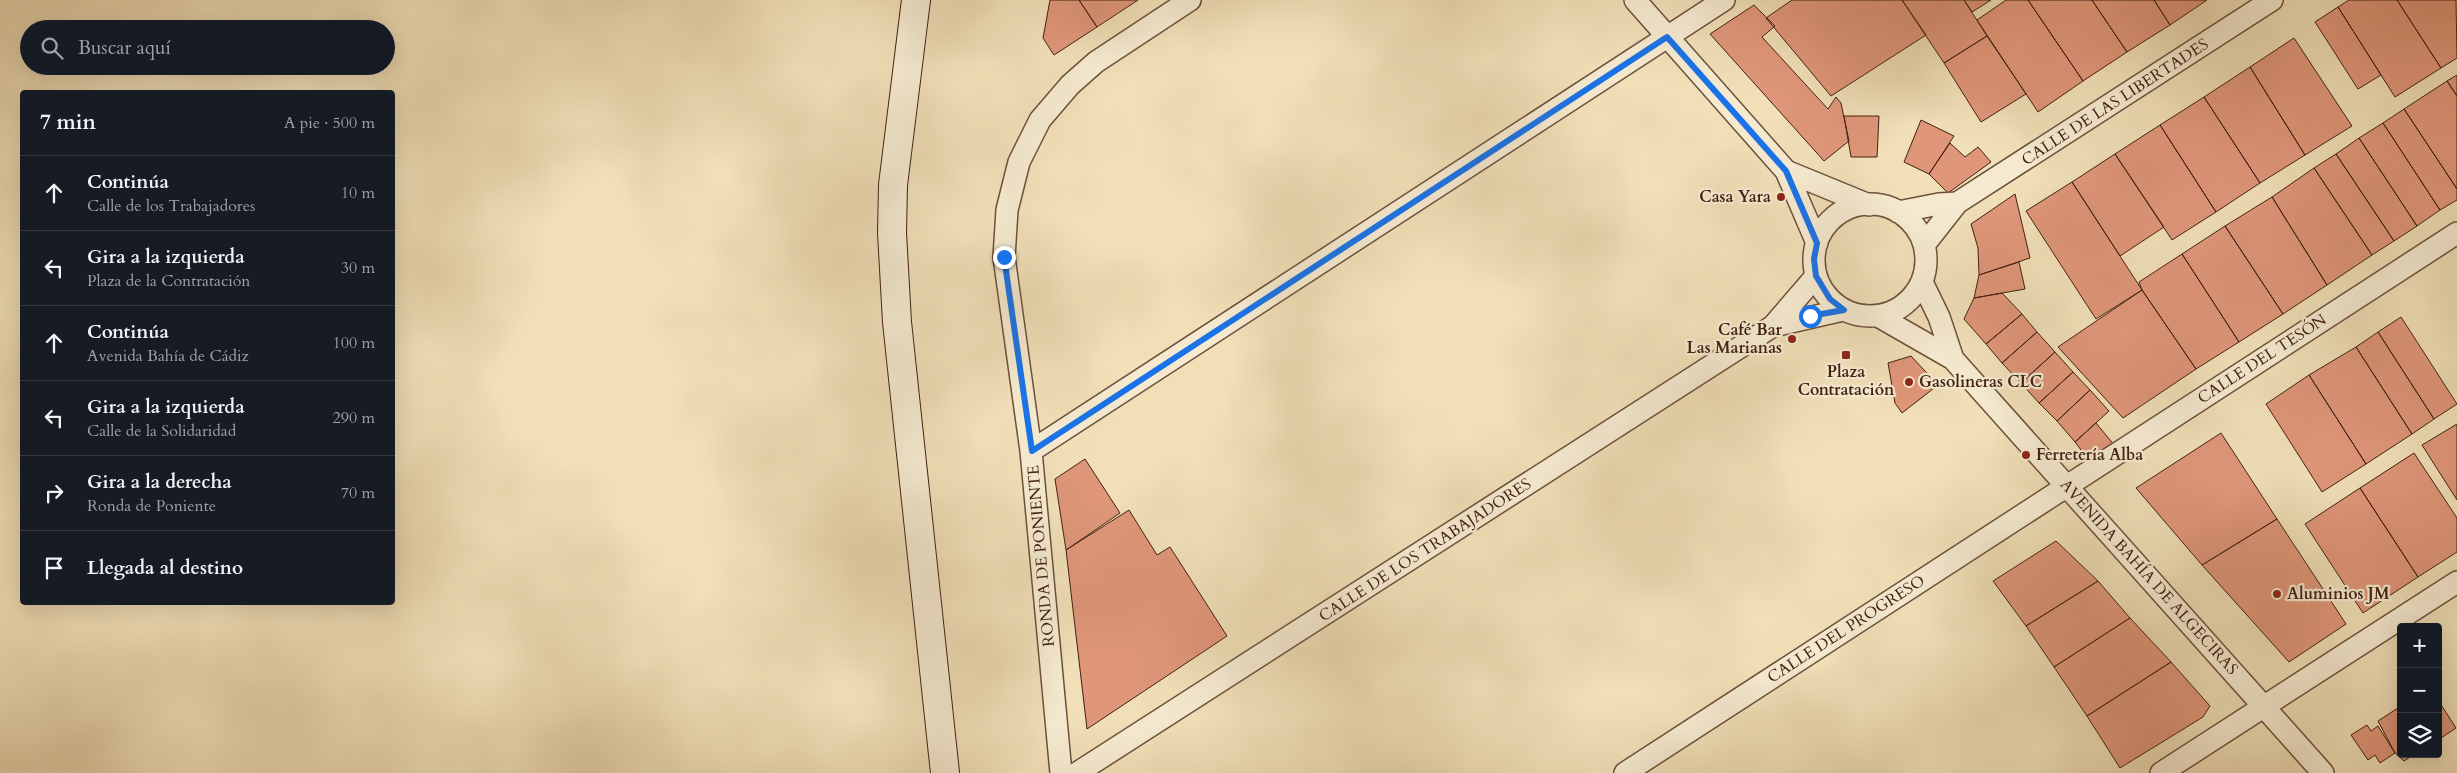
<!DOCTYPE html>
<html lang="es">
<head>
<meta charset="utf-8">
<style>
	:root { --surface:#171b24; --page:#242831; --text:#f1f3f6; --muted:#9ea1a6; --line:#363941 }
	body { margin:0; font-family:Cardo,serif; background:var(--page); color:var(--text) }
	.controls { position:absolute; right:15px; bottom:15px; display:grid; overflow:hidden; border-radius:5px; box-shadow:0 5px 20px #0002 }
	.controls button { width:45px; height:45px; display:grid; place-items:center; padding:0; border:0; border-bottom:1px solid var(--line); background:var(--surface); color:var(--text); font:25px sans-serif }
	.stop { position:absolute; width:15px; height:15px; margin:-11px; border:4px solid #1a73e8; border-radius:50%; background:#fff }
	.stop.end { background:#1a73e8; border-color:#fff; box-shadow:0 1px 5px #0008 }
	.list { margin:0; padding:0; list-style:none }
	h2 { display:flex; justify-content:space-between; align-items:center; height:65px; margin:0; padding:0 20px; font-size:21px }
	h2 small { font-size:16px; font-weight:400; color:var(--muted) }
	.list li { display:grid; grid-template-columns:32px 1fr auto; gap:15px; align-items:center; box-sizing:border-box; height:75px; padding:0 20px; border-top:1px solid var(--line) }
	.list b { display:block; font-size:19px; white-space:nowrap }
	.list p { margin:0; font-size:16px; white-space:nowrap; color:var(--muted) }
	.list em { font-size:16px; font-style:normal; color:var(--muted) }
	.icon { flex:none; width:28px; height:28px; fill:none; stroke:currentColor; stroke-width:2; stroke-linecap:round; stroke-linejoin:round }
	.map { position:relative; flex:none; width:2457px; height:773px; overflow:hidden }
	.search { position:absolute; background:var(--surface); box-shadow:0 5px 20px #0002; left:20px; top:20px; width:375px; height:55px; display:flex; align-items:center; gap:12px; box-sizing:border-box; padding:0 18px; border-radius:28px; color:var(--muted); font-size:19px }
	.panel { position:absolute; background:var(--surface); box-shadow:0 5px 20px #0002; left:20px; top:90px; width:375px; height:515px; border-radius:5px }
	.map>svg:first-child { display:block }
</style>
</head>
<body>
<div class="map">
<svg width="2457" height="773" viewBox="0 0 2457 773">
	<rect width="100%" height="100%" fill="#f0dfb7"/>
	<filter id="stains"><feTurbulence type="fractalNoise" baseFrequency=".004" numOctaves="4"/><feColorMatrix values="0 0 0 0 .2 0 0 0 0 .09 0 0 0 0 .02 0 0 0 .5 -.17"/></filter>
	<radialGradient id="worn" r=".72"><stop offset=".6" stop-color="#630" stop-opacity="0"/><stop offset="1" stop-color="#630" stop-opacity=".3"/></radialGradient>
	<path fill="#df9679" stroke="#422013" d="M 1050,0 L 1079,0 L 1097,27 L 1054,55 L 1043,38 Z
		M 1079,0 L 1138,0 L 1097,27 Z
		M 1792,0 L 1902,0 L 1926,35 L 1831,96 L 1766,18 Z
		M 1902,0 L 1964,0 L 1987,36 L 1944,63 Z
		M 1964,0 L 1991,0 L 1972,12 Z
		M 2006,0 L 2028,0 L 2083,81 L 2038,112 L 1977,20 Z
		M 2028,0 L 2092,0 L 2127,52 L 2083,81 Z
		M 2092,0 L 2154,0 L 2170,25 L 2127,52 Z
		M 2154,0 L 2207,0 L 2170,25 Z
		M 2349,0 L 2397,0 L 2441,68 L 2395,97 L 2338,7 Z
		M 2397,0 L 2456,0 L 2457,58 L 2441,68 Z
		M 1754,5 L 1775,26 L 1762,37 L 1828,109 L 1836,97 L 1841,103 L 1849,141 L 1824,161 L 1710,34 Z
		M 2338,7 L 2381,75 L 2358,89 L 2315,22 Z
		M 1987,36 L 2026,94 L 1981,122 L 1944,63 Z
		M 2294,38 L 2352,126 L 2305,155 L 2250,67 Z
		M 2250,67 L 2305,155 L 2260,183 L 2204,97 Z
		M 2457,75 L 2457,96 L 2447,81 Z
		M 2447,81 L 2457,96 L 2457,189 L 2404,109 Z
		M 2204,97 L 2260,183 L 2216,212 L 2160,125 Z
		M 2404,109 L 2457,189 L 2457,200 L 2440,210 L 2383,123 Z
		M 1844,116 L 1879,116 L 1877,157 L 1851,157 Z
		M 1921,120 L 1954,136 L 1929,174 L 1904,162 Z
		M 2383,123 L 2440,210 L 2417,226 L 2359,138 Z
		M 2160,125 L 2216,212 L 2172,240 L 2115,154 Z
		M 2359,138 L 2417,226 L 2394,241 L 2336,154 Z
		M 1950,143 L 1965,157 L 1978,147 L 1991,162 L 1948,193 L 1929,174 Z
		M 2115,154 L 2164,227 L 2120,256 L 2072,182 Z
		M 2336,154 L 2394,241 L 2372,255 L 2314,168 Z
		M 2314,168 L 2372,255 L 2327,285 L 2272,197 Z
		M 2072,182 L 2142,290 L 2096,319 L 2026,211 Z
		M 2015,194 L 2030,258 L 1979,275 L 1978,248 L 1971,224 Z
		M 2272,197 L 2327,285 L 2283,314 L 2225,226 Z
		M 2225,226 L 2283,314 L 2239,342 L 2182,254 Z
		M 2182,254 L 2239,342 L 2196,369 L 2142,290 L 2139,282 Z
		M 2019,262 L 2025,289 L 1974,298 L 1979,275 Z
		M 2142,290 L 2196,369 L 2123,418 L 2058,347 Z
		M 2002,293 L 2022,314 L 1986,344 L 1964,319 L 1974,298 Z
		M 2022,314 L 2037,332 L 2002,363 L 1986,344 Z
		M 2401,317 L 2457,404 L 2434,419 L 2378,332 Z
		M 2037,332 L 2055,352 L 2021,383 L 2002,363 Z
		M 2378,332 L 2434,419 L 2412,434 L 2356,347 Z
		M 2356,347 L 2412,434 L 2366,464 L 2309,375 Z
		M 2055,352 L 2073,372 L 2039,403 L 2021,383 Z
		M 1911,356 L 1938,385 L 1902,413 L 1895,403 L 1888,363 Z
		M 2073,372 L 2090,390 L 2057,421 L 2039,403 Z
		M 2309,375 L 2366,464 L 2322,492 L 2266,404 Z
		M 2090,390 L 2109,411 L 2075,442 L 2057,421 Z
		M 2096,423 L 2115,446 L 2095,460 L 2088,459 L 2075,442 Z
		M 2457,424 L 2457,500 L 2422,445 Z
		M 2221,433 L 2277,519 L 2202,565 L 2136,488 Z
		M 2414,453 L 2457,518 L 2457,552 L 2418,577 L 2360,488 Z
		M 1085,459 L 1120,513 L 1066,550 L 1055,479 Z
		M 2360,488 L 2418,577 L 2363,613 L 2305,524 Z
		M 1129,510 L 1157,555 L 1170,547 L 1227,636 L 1087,729 L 1066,550 Z
		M 2277,519 L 2346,624 L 2289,662 L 2202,565 Z
		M 2056,541 L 2098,581 L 2026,626 L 1993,581 Z
		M 2098,581 L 2130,618 L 2054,667 L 2026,626 Z
		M 2130,618 L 2171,662 L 2087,716 L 2054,667 Z
		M 2171,662 L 2210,706 L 2203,717 L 2120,768 L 2087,716 Z
		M 2438,700 L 2456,728 L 2438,740 Z
		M 2401,706 L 2401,754 L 2415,754 L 2404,761 L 2395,753 L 2378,721 Z
		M 2367,725 L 2371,731 L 2378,726 L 2395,753 L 2380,763 L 2375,755 L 2368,760 L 2351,735 Z"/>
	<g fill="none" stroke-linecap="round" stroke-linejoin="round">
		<defs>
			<path id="street" d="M 1635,0 L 1786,171 L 1817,243
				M 1786,171 L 1869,205
				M1814 260a56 56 0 1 1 112 0a56 56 0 1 1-112 0Z
				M 1898,212 L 1939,204 L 1957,203
				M 1924,245 L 1957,203 L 2272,0
				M 1922,282 L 1939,317 L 1953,359
				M 1878,316 L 1953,359 L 2323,773
				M 1773,326 L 1843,310
				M 1031,451 L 1724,0
				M 1061,773 L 1031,451 L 1004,257 L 1007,210 L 1019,162 L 1040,120 L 1070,85 L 1096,62 L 1190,0
				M 1077,773 L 1773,326 L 1816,276
				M 1625,773 L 2457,233
				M 2161,773 L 2457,582"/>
			<path id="secondary" d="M 916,0 L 893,185 L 892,233 L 897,322 L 945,773"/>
		</defs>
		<use href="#street" stroke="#6e503c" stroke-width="24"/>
		<use href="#secondary" stroke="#422013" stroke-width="30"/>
		<use href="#street" stroke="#f5ead0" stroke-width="21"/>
		<use href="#secondary" stroke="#f5ead0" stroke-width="28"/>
	</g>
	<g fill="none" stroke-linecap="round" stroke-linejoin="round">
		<path stroke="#1a73e8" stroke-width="6" d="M 1004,257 L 1032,451 L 1667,37 L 1786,171 L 1817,243 L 1814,259 L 1816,276 L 1830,299 L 1844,310 L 1810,316"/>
	</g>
	<g fill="#8f2418" stroke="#f5ead0" stroke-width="2">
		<circle cx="1781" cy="197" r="5"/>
		<circle cx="1792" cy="339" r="5"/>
		<rect x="1841" y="350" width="10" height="10" rx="2.5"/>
		<circle cx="1909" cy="382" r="5"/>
		<circle cx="2026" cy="455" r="5"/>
		<circle cx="2277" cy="594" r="5"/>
	</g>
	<g text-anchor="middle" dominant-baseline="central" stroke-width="4.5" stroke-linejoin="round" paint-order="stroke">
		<g font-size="16" fill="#422013" stroke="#f5ead0">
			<text transform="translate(2115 102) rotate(-33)">CALLE DE LAS LIBERTADES</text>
			<text transform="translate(2262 359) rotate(-33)">CALLE DEL TESÓN</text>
			<text transform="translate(1425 550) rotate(-33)">CALLE DE LOS TRABAJADORES</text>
			<text transform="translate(1041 556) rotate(-95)">RONDA DE PONIENTE</text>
			<text transform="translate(2149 577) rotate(48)">AVENIDA BAHÍA DE ALGECIRAS</text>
			<text transform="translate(1846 629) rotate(-33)">CALLE DEL PROGRESO</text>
		</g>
		<g font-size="16" font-weight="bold" fill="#422013" stroke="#f5ead0" text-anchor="start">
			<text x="1771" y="197" text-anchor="end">Casa Yara</text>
			<text x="1782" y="330" text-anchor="end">Café Bar<tspan x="1782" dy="18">Las Marianas</tspan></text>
			<text x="1846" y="372" text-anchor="middle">Plaza<tspan x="1846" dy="18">Contratación</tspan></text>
			<text x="1919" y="382">Gasolineras CLC</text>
			<text x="2036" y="455">Ferretería Alba</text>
			<text x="2287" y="594">Aluminios JM</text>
		</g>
	</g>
	<rect width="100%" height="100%" filter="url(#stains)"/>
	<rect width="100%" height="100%" fill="url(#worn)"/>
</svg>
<div class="controls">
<button>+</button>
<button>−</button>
<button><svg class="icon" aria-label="layers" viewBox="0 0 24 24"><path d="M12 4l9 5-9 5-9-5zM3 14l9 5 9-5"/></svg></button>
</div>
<div class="stop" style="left:1810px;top:316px"></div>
<div class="stop end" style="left:1004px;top:257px"></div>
<div class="search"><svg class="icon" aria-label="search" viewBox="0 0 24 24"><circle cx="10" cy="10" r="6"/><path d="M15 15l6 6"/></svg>Buscar aquí</div>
<section class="panel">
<h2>7 min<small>A pie · 500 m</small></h2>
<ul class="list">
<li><svg class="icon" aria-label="ahead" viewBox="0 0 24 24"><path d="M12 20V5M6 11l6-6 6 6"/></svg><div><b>Continúa</b><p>Calle de los Trabajadores</p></div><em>10 m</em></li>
<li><svg class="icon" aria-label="left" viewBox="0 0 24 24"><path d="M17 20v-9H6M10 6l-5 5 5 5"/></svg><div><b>Gira a la izquierda</b><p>Plaza de la Contratación</p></div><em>30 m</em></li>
<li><svg class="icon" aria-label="ahead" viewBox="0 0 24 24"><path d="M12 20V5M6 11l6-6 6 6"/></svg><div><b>Continúa</b><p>Avenida Bahía de Cádiz</p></div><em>100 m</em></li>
<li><svg class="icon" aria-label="left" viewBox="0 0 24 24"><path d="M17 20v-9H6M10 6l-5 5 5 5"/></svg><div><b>Gira a la izquierda</b><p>Calle de la Solidaridad</p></div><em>290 m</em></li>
<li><svg class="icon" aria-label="right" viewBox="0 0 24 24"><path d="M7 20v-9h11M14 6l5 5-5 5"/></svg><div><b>Gira a la derecha</b><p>Ronda de Poniente</p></div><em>70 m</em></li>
<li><svg class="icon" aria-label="arrive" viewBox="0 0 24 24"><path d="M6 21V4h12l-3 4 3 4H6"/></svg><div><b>Llegada al destino</b></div></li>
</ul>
</section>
</div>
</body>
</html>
